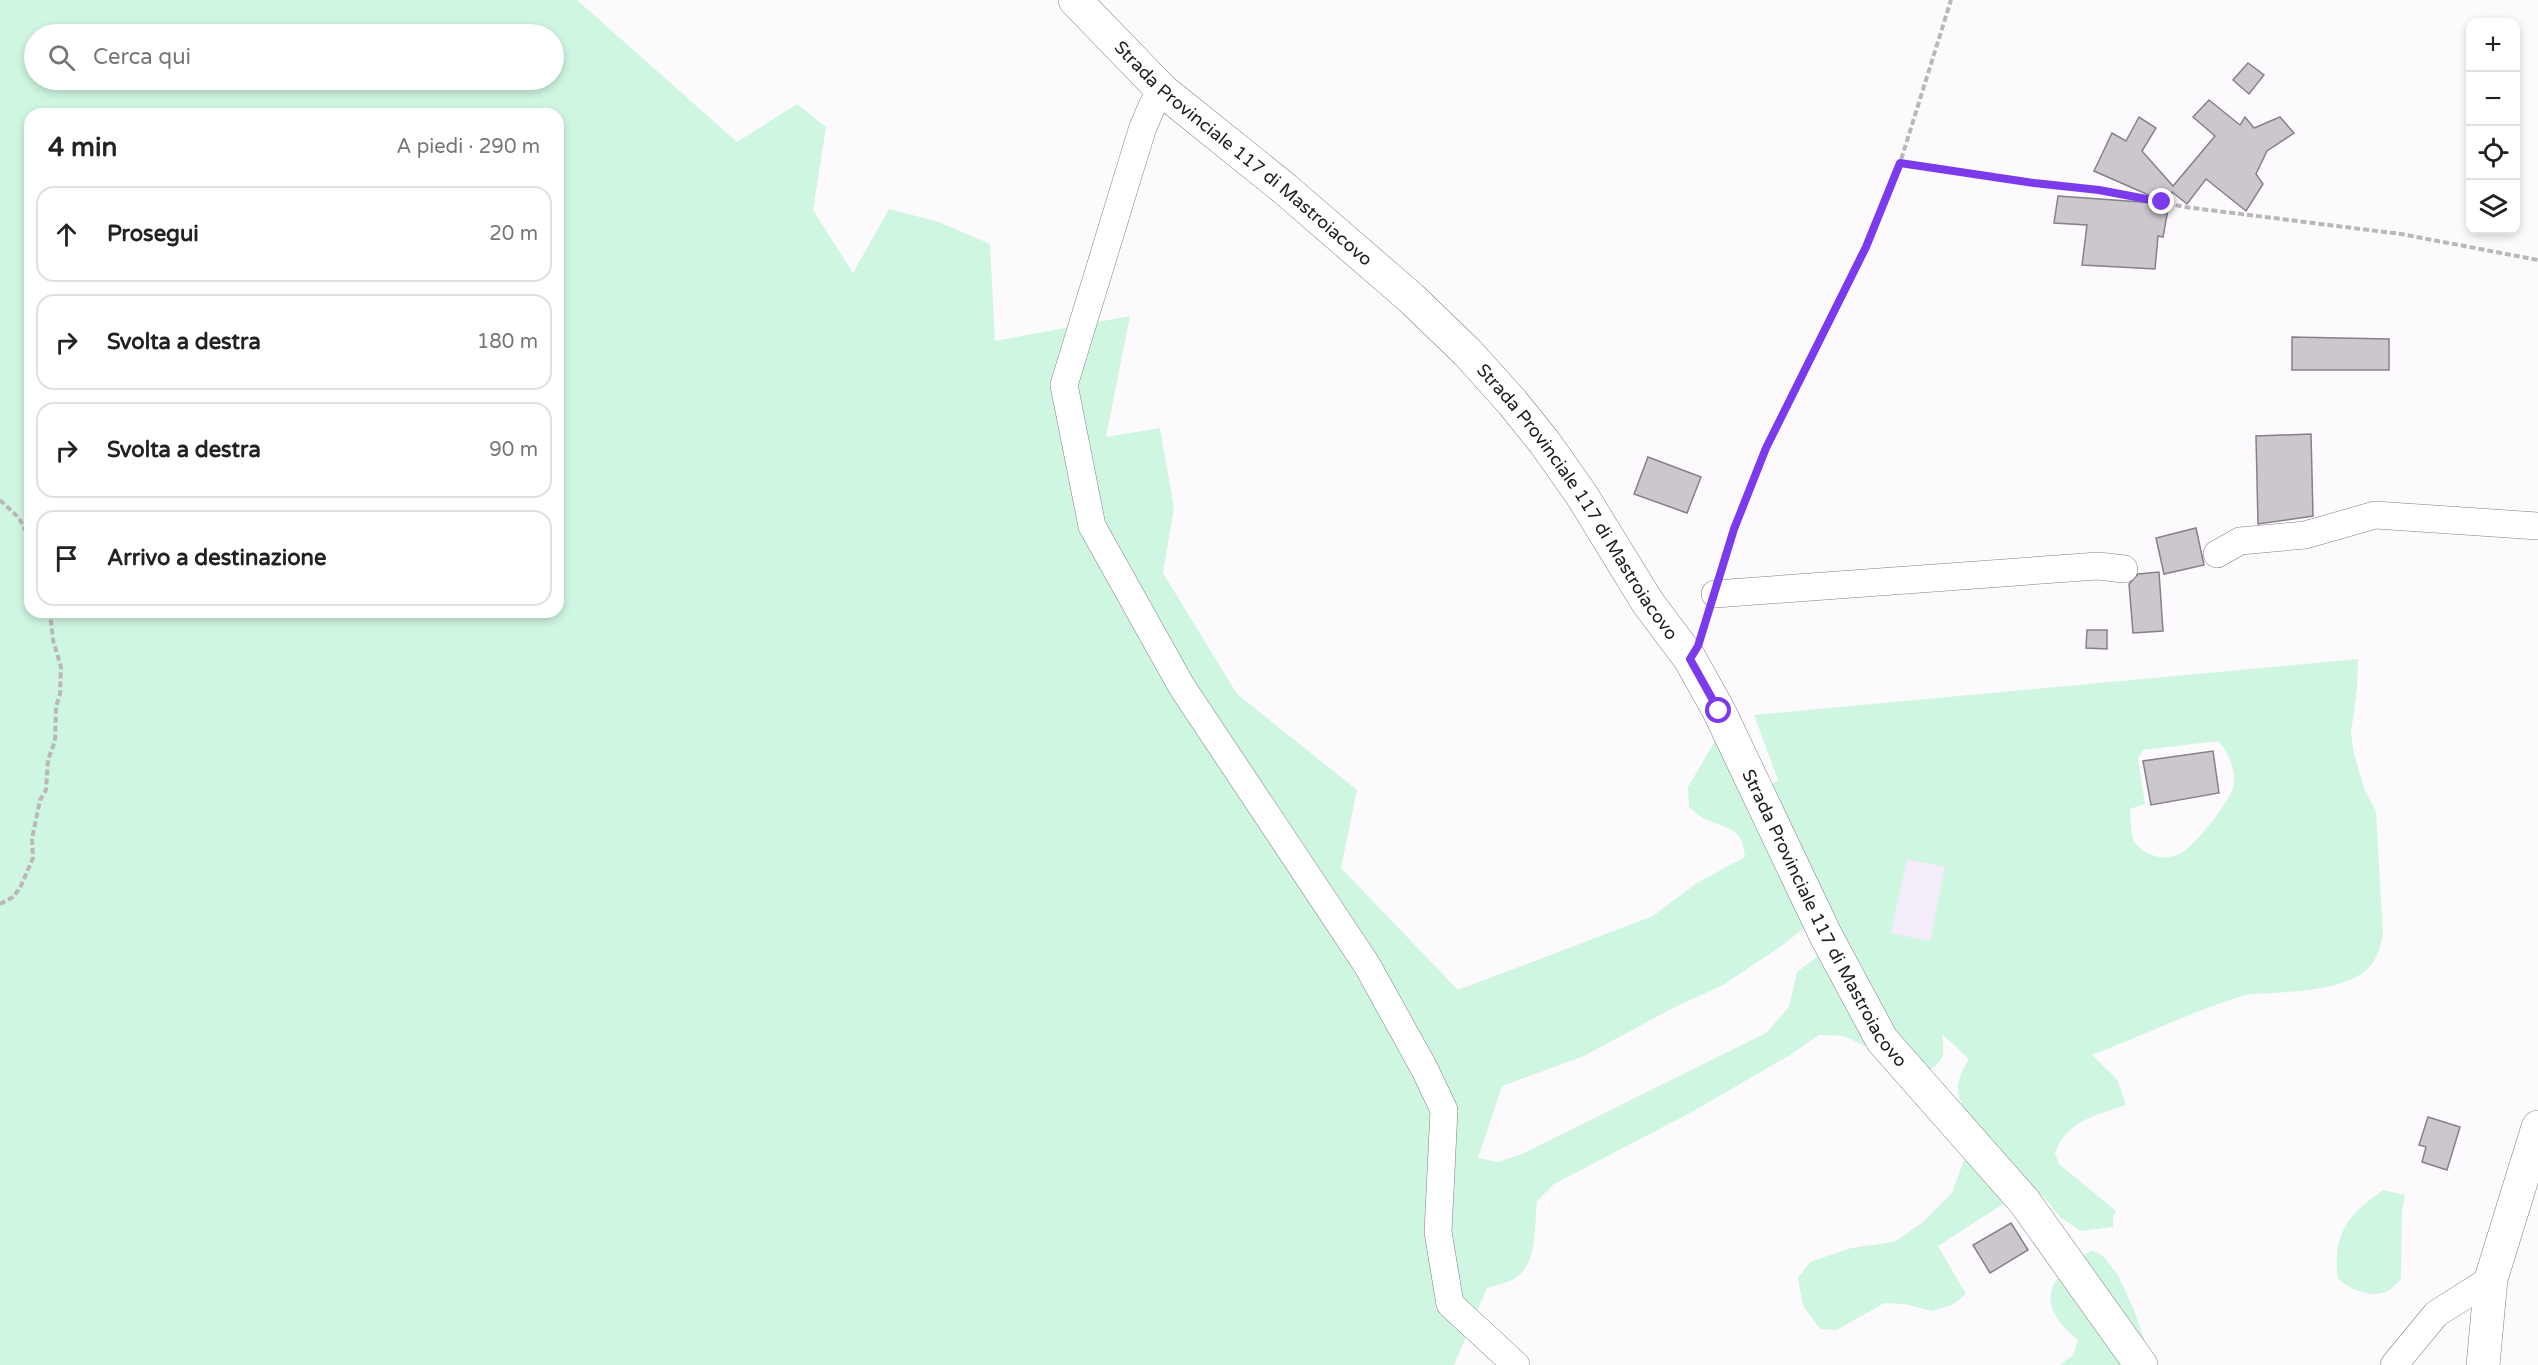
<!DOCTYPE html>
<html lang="it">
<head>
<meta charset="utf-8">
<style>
	:root { --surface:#fff; --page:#f2f2f2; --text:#222; --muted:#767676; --line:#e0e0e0 }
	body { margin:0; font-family:"Varela Round",sans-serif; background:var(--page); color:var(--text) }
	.controls { position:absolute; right:18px; top:18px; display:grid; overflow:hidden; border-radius:12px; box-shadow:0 3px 9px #0003 }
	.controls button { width:54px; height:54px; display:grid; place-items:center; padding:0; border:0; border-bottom:2px solid var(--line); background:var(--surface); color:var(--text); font:30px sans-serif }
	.stop { position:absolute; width:18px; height:18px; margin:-14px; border:4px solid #7c3aed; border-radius:50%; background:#fff }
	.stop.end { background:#7c3aed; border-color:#fff; box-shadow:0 2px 6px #0008 }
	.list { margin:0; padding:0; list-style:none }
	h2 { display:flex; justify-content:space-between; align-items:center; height:78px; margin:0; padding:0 24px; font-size:26px }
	h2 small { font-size:20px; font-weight:400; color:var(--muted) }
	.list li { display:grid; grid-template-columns:39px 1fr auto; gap:18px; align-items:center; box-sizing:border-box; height:96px; margin:0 12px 12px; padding:0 12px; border:2px solid var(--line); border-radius:18px }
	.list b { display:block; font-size:22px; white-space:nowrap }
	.list em { font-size:20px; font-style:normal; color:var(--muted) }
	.icon { flex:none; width:33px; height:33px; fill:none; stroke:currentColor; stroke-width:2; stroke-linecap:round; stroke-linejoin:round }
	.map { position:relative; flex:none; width:2538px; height:1365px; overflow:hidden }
	.search { position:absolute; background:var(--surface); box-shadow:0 3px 9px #0003; left:24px; top:24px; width:540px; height:66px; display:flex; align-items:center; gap:15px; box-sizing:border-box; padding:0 21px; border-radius:33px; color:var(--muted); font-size:22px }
	.panel { position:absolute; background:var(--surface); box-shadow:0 3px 9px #0003; left:24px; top:108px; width:540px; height:510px; border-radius:18px }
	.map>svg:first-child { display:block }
</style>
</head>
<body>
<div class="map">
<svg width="2538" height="1365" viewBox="0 0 2538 1365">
	<rect width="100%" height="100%" fill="#fdfafe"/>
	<path fill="#f5ecfa" d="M 1907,858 L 1946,867 L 1930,942 L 1891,933 Z"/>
	<path fill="#cff6e1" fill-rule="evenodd" d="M 0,0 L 577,0 L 737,142 L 797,104 L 826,127 L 813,210 L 853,273 L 889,209 L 939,222 L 990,244 L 995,341 L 1130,316 L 1106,437 L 1160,428 L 1174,508 L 1163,573 L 1237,694 L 1357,790 L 1341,868 L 1458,990 L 1653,916 L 1697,883 L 1745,857 C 1743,827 1727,829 1705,819 C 1700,817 1694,811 1689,807 L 1688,787 L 1718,736 L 1807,926 L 1780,947 L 1723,985 L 1673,1008 L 1584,1056 L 1502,1086 L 1478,1158 L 1498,1162 L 1522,1154 L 1766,1033 L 1789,1007 L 1797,972 L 1818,956 L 1882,1054 L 1844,1036 L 1819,1035 L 1790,1055 L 1690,1113 L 1554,1184 L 1537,1201 C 1534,1228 1539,1268 1510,1281 C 1503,1284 1494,1286 1487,1288 L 1454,1365 L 0,1365 ZM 34,34 L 554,34 L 554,80 L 34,80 ZM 30,114 L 558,114 L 558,612 L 30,612 Z
		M 2358,659 L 2357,689 L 2351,733 L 2354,754 L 2364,788 L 2376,812 L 2383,934 C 2379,956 2372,971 2350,980 C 2326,990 2299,991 2274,993 C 2263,994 2252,993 2242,996 C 2191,1012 2142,1036 2092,1055 L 2117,1079 L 2126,1105 C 2095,1116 2067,1120 2055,1153 L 2059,1164 L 2116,1211 L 2113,1219 L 2113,1227 L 2081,1231 L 2060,1217 L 2044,1197 L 2030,1191 C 2009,1167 1960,1120 1958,1090 C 1957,1079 1964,1068 1969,1059 L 1942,1034 C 1944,1053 1946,1060 1928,1071 L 1900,1052 L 1768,786 L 1778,780 L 1754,715 ZM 2218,741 C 2228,751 2235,768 2234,783 C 2232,800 2197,842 2183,852 C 2174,858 2161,859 2152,855 C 2146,853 2137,847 2134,841 C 2130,832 2131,819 2130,809 L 2145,804 L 2138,758 L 2143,750 ZM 1907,859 L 1945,867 L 1930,941 L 1891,933 Z
		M 1965,1157 L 2014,1197 L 1938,1246 L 1966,1294 L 1952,1305 L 1932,1311 L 1904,1304 L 1884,1303 L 1837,1330 L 1820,1329 L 1803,1306 L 1798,1278 L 1810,1262 L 1851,1248 L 1894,1242 L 1922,1223 L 1952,1193 Z
		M 2383,1190 L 2405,1195 L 2402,1211 L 2401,1279 C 2397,1283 2391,1290 2386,1292 C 2369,1298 2350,1289 2338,1279 C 2332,1235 2347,1215 2383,1190 Z
		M 2092,1250 L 2103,1256 L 2118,1275 L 2134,1310 L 2144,1339 L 2134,1365 L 2060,1365 L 2073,1355 L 2078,1340 C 2033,1304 2047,1277 2092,1250 Z"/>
	<path fill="#ccc7cf" stroke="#868188" stroke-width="1.5" d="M 2248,63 L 2264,75 L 2249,94 L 2233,80 Z
		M 2209,100 L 2240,125 L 2245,117 L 2254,128 L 2280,117 L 2294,133 L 2267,151 L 2256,174 L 2263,184 L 2246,211 L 2206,179 L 2187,204 L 2172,192 L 2169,204 L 2094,171 L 2112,133 L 2126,141 L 2139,117 L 2156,128 L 2142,151 L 2173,186 L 2215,136 L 2193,117 Z
		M 2058,196 L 2169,204 L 2163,237 L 2158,236 L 2155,269 L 2082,265 L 2087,225 L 2054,223 Z
		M 2292,337 L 2389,339 L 2389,370 L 2292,370 Z
		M 2311,434 L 2313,516 L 2258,524 L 2256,436 Z
		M 1648,457 L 1701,477 L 1687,513 L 1634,494 Z
		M 2196,528 L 2204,565 L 2164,574 L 2156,538 Z
		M 2159,572 L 2163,631 L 2133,633 L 2129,584 L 2138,574 Z
		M 2087,630 L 2107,630 L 2107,649 L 2086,648 Z
		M 2213,751 L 2219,793 L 2151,805 L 2143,761 Z
		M 2428,1117 L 2460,1127 L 2447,1170 L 2422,1162 L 2426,1147 L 2419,1145 Z
		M 2011,1223 L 2028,1250 L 1990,1273 L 1973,1245 Z"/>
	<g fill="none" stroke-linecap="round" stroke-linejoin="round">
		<defs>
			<path id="minor" d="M 1162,90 L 1152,106 L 1142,130 L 1064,385 L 1092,526 L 1182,687 L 1367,965 L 1425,1070 L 1444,1110 L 1438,1232 L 1450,1304 L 1516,1365
				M 2217,554 L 2240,541 L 2305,535 L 2375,515 L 2538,526
				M 1715,594 L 2098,566 L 2124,569
				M 2394,1365 L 2436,1314 L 2491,1279"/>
			<g id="major">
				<path id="s1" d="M 1075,0 L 1162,90 L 1285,189 L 1411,298 L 1468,353 L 1512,402 L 1545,443 L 1581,494 L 1648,603 L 1690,659 L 1719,711 L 1826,936 L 1882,1040 L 2024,1201 L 2141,1365"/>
				<path d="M 2483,1365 L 2491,1279 L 2538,1127"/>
			</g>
		</defs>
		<use href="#minor" stroke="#827e85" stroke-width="28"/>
		<use href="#major" stroke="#827e85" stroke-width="34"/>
		<path stroke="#bab7bb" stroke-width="4" stroke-dasharray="6 3" stroke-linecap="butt" d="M 1900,163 L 2034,183 L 2099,190 L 2185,207 L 2401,234 L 2538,260
			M 0,500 L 19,518 L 30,539
			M 1722,571 L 1747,492 L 1766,448 L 1866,247 L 1900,163 L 1951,0
			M 1702,634 L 1709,616
			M 0,904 L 13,897 L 20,888 L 33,858 L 32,839 L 40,800 L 46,790 L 48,760 L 55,741 L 56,707 L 60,694 L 61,667 L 53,640 L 50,612"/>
		<use href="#minor" stroke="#fff" stroke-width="27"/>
		<use href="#major" stroke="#fff" stroke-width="33"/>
	</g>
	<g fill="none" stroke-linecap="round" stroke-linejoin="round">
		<path stroke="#7c3aed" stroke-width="8" d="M 1719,711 L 1690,659 L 1698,646 L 1734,529 L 1766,448 L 1866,247 L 1900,163 L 2034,183 L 2099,190 L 2162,202"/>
	</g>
	<g text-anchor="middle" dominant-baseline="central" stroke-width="4.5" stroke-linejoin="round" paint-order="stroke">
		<g font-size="18" fill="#1e1c1f" stroke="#fff">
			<text stroke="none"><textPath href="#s1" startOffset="228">Strada Provinciale 117 di Mastroiacovo</textPath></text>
			<text stroke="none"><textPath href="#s1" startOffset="714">Strada Provinciale 117 di Mastroiacovo</textPath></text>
			<text stroke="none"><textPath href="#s1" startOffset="1200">Strada Provinciale 117 di Mastroiacovo</textPath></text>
		</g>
	</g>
</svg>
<div class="controls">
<button>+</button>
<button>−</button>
<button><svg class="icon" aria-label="locate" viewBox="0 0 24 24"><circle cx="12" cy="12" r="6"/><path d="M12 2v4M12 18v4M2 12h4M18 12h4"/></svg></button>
<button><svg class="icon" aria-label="layers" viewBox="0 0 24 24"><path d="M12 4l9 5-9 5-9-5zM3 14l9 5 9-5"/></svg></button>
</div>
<div class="stop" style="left:1719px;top:711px"></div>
<div class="stop end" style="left:2162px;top:202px"></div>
<div class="search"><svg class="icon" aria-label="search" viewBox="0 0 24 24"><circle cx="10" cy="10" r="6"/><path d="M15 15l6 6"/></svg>Cerca qui</div>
<section class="panel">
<h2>4 min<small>A piedi · 290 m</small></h2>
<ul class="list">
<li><svg class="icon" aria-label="ahead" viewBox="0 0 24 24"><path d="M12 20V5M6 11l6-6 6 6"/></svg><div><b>Prosegui</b></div><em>20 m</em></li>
<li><svg class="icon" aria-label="right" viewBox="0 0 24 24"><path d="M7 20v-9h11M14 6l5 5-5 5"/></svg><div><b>Svolta a destra</b></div><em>180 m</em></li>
<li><svg class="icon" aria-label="right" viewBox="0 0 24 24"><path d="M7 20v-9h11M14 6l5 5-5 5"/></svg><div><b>Svolta a destra</b></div><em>90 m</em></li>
<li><svg class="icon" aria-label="arrive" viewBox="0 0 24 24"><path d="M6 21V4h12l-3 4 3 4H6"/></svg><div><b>Arrivo a destinazione</b></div></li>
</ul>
</section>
</div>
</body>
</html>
